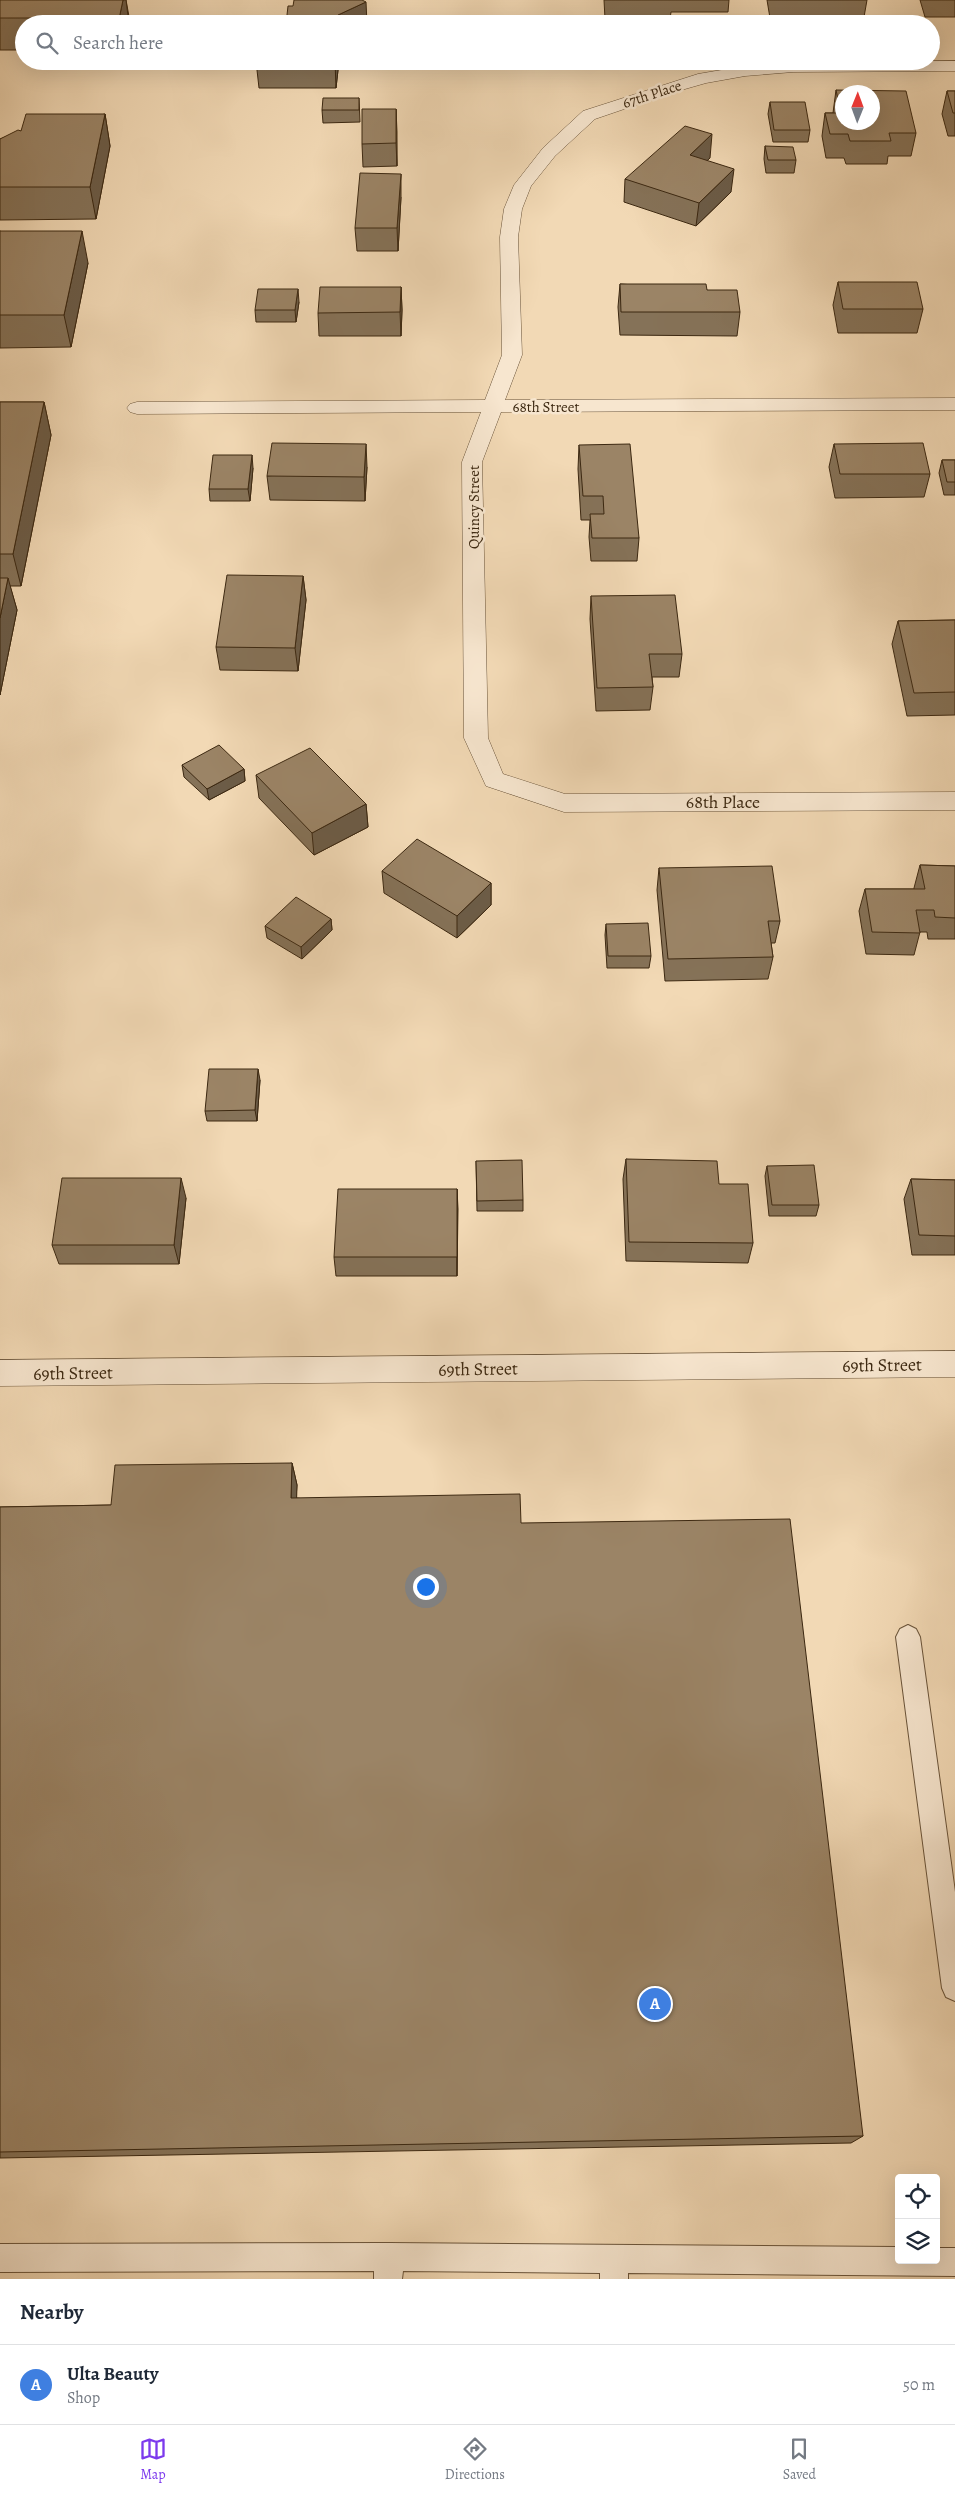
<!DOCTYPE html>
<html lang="en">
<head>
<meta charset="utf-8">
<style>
	:root { --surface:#fff; --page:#f2f2f3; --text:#1f2937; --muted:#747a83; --line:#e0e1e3; --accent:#7c3aed }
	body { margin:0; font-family:Alegreya,serif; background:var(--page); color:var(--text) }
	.controls { position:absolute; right:15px; bottom:15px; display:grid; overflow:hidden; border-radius:5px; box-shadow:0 5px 20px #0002 }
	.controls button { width:45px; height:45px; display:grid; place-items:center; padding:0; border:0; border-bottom:1px solid var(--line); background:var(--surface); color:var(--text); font:25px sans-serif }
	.compass { position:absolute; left:835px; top:85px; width:45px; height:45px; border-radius:50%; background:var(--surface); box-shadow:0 5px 20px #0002; rotate:1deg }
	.you { position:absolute; left:425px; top:1586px; width:18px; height:18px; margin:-12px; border:4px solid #fff; border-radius:50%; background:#1a73e8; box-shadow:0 0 0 8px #1a73e833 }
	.badge { display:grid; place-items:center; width:32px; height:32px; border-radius:50%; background:var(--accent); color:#fff; font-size:16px; font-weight:700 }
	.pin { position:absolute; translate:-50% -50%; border:2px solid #fff; box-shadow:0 1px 5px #0006 }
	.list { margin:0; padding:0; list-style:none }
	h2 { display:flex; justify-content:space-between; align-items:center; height:65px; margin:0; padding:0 20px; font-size:21px }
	h2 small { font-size:16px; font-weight:400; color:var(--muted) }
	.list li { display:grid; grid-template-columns:32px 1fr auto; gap:15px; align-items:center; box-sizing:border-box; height:80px; padding:0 20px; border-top:1px solid var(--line) }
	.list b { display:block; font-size:19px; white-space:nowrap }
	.list p { margin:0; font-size:16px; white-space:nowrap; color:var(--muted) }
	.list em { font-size:16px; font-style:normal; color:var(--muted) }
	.icon { flex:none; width:28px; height:28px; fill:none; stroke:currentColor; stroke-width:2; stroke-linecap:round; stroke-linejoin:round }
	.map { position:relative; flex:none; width:955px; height:2279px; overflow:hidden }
	.search { position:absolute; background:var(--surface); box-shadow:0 5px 20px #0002; left:15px; right:15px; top:15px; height:55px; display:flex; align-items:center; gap:12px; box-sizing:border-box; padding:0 18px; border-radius:28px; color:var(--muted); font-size:19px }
	.sheet { height:145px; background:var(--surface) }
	nav { display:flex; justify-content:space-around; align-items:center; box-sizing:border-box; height:70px; border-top:1px solid var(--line); background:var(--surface); font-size:14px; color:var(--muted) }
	nav a { display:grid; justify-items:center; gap:2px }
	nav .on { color:var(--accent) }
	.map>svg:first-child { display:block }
</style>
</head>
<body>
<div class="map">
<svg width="955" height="2279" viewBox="0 0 955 2279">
	<rect width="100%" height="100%" fill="#f2d9b5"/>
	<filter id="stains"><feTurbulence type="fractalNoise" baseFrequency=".004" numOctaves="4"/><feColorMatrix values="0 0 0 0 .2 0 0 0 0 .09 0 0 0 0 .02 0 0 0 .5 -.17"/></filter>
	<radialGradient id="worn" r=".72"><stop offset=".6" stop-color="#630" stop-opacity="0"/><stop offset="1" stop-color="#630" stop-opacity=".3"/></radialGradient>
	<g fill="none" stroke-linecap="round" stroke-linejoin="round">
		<defs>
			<path id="service" d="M 908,1625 L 916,1629 L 920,1637 L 955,1892 L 955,2001 L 946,1997 L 942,1988 L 896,1637 L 900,1629 Z
				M 389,2243 L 899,2247 L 899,2260 L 936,2260 L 936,2248 L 955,2248 L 955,2276 L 628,2273 L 628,2279 L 600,2279 L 600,2273 L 403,2271 L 402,2279 L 374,2279 L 374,2271 L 0,2272 L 0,2244 Z"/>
			<path id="minor" d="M 955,61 L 955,71 L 793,72 L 745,76 L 706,83 L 671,93 L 595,119 L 555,156 L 531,186 L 522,209 L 518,237 L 522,355 L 505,400 L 955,398 L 955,410 L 501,412 L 482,462 L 488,738 L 503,774 L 565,794 L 955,792 L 955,810 L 564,812 L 486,786 L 464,738 L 462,462 L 481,412 L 137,414 L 130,412 L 127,408 L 130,404 L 137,402 L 485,400 L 502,355 L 500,237 L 504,209 L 514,185 L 543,148 L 583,111 L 698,74 L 745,66 L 793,62 Z
				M 955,1351 L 955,1377 L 0,1386 L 0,1360 Z"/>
		</defs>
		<use href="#service" stroke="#6a543a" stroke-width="2"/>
		<use href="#minor" stroke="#6a543a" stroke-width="1"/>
		<use href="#service" fill="#f7e6cf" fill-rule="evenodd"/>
		<use href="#minor" fill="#f7e6cf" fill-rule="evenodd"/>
	</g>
	<path fill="#857258" stroke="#3c2811" d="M 0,0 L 126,0 L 130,22 L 129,24 L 24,24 L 24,50 L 0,50 Z
		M 604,0 L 729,0 L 728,12 L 671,12 L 670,19 L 605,19 Z
		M 767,0 L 867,0 L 864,17 L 770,18 Z
		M 920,0 L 955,0 L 955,17 L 925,17 Z
		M 45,61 L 121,61 L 121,65 L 46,65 Z
		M 256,61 L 339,61 L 336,88 L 259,88 Z
		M 836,90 L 916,133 L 911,156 L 888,156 L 887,164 L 846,164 L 844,158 L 826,158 L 822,136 L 825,113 L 833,113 Z
		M 947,91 L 955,91 L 955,136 L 948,136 L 942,114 Z
		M 359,98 L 360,122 L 323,123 L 322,110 Z
		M 770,102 L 810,130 L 808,142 L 773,142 L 768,114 Z
		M 396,109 L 397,166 L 363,167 L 362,144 Z
		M 105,114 L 110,146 L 96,219 L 0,220 L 0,139 L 21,131 Z
		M 765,146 L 796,160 L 794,173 L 766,173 L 764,159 Z
		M 710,158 L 707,160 L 731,192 L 696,226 L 624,202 L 625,179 Z
		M 401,197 L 398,251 L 357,251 L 355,228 Z
		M 0,231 L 88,263 L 71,347 L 0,348 Z
		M 838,282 L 923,309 L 917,333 L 838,333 L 833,305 Z
		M 620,284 L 707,290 L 740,312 L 737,336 L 620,335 L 618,307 Z
		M 401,287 L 402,310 L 401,336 L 319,336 L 318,313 Z
		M 299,302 L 296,322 L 256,322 L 255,310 Z
		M 0,402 L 44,402 L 51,435 L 21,586 L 10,586 L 17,610 L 0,695 Z
		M 834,444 L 930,474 L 924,497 L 835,498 L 829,467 Z
		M 579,445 L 639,538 L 637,561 L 591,561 L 589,537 L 590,520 L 581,520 L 578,469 Z
		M 942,460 L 955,460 L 955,495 L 944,495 L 939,473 Z
		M 367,467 L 365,501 L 270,500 L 267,476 Z
		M 253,468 L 250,501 L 210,501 L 209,489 Z
		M 303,576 L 306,600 L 298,671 L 220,670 L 216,647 Z
		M 591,596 L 682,654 L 679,677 L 652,677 L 653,687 L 650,710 L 596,711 L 590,619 Z
		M 955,620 L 955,715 L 907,716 L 892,644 L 898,621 Z
		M 182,765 L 244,769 L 245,781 L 209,800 L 184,777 Z
		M 256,775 L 366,804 L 368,827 L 314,855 L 259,798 Z
		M 920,865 L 955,866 L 955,939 L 928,939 L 927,932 L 920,932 L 914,955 L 866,954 L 859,911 L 865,889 L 914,889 L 914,888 Z
		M 659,868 L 780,921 L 775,943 L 771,943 L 773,957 L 768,979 L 665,981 L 657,890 Z
		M 382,871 L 491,883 L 491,905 L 457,938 L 384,893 Z
		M 331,919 L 332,930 L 302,959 L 267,938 L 265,926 Z
		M 606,924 L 651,956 L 649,968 L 607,968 L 605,935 Z
		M 260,1080 L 257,1121 L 207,1121 L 205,1111 Z
		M 626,1159 L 719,1184 L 753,1243 L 748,1263 L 626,1261 L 623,1179 Z
		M 476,1161 L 523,1200 L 523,1211 L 477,1211 Z
		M 767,1166 L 819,1205 L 816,1216 L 769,1216 L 765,1176 Z
		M 911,1179 L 955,1180 L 955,1255 L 912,1255 L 904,1199 Z
		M 457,1189 L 457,1276 L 336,1276 L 334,1257 Z
		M 186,1198 L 179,1264 L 59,1264 L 52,1245 Z
		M 292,1463 L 297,1485 L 296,1498 L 521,1523 L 863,2136 L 851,2143 L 0,2158 L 0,1507 L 111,1505 Z"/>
	<path fill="#6c5c47" stroke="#3c2811" d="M 123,0 L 126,0 L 129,24 L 118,24 Z
		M 366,2 L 367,24 L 337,24 L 338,15 Z
		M 335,61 L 339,61 L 336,88 Z
		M 396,109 L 397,132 L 397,166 L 396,143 Z
		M 105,114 L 110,146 L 96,219 L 90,187 Z
		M 712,134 L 710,158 L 688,178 L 690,155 Z
		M 734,169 L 731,192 L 696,226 L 699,203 Z
		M 401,174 L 401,197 L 398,251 L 397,228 Z
		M 82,231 L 88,263 L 71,347 L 64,315 Z
		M 401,287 L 402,310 L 401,336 L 400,312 Z
		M 298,289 L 299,302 L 296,322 L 295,310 Z
		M 44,402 L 51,435 L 21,586 L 13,554 Z
		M 366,444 L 367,467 L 365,501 L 364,477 Z
		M 252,455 L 253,468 L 250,501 L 248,489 Z
		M 303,576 L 306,600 L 298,671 L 295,648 Z
		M 8,578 L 17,610 L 0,695 L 0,618 Z
		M 244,769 L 245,781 L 209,800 L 207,789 Z
		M 366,804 L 368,827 L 314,855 L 312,833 Z
		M 491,883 L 491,905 L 457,938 L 457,916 Z
		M 331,919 L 332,930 L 302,959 L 301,947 Z
		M 258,1069 L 260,1080 L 257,1121 L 255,1110 Z
		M 181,1178 L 186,1198 L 179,1264 L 174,1245 Z
		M 457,1189 L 458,1209 L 457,1276 Z
		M 292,1463 L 297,1485 L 296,1520 L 291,1498 Z"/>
	<path fill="#9b8466" stroke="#3c2811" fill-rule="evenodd" d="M 0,0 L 123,0 L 118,24 L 42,24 L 44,18 L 0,18 Z
		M 294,0 L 362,0 L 366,2 L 338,15 L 337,24 L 286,24 L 288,6 L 293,6 Z
		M 836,90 L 906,91 L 916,133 L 889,133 L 891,141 L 850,141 L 848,134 L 830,134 L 825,113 L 841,113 ZM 842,92 L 872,92 L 872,122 L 842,122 Z
		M 947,91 L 955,91 L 955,113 L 953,113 Z
		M 323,98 L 359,98 L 359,110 L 322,110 Z
		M 770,102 L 805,102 L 810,130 L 774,130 Z
		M 362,109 L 396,109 L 396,143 L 362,144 Z
		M 26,114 L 105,114 L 90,187 L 0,187 L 0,139 L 18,130 L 21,131 Z
		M 685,126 L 712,134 L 690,155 L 734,169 L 699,203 L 625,179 Z
		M 765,146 L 793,147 L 796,160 L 768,160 Z
		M 360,173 L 401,174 L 397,228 L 355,228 Z
		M 0,231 L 82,231 L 64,315 L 0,315 Z
		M 838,282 L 917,282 L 923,309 L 843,309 Z
		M 620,284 L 706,284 L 707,290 L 737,290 L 740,312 L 621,312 Z
		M 320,287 L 401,287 L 400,312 L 318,313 Z
		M 258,289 L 298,289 L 295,310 L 255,310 Z
		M 0,402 L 44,402 L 13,554 L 0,554 Z
		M 272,443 L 366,444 L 364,477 L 267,476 Z
		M 923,443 L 930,474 L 840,474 L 834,444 Z
		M 630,444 L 639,538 L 592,538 L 590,514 L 604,514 L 603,496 L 583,496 L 579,445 Z
		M 213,455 L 252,455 L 248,489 L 209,489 Z
		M 942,460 L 955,460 L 955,482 L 947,482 Z
		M 227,575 L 303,576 L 295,648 L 216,647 Z
		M 0,578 L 8,578 L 0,618 Z
		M 675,595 L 682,654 L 649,654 L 653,687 L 597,688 L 591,596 Z
		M 955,620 L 955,692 L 914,693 L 898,621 Z
		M 219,745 L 244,769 L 207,789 L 182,765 Z
		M 310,748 L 366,804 L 312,833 L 256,775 Z
		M 417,839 L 491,883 L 457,916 L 382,871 Z
		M 920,865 L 955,866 L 955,918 L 935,917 L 934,910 L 916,910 L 920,933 L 872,932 L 865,889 L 925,889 Z
		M 772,866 L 780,921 L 768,921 L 773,957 L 668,959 L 659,868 Z
		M 296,897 L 331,919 L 301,947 L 265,926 Z
		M 648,923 L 651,956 L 608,956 L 606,924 Z
		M 209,1069 L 258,1069 L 255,1110 L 205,1111 Z
		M 626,1159 L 717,1161 L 719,1184 L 748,1184 L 753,1243 L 629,1242 Z
		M 522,1160 L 523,1200 L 477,1201 L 476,1161 Z
		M 814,1165 L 819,1205 L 772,1205 L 767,1166 Z
		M 62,1178 L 181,1178 L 174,1245 L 52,1245 Z
		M 911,1179 L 955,1180 L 955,1236 L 919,1235 Z
		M 338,1189 L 457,1189 L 457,1257 L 334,1257 Z
		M 292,1463 L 291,1498 L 520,1494 L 521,1523 L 790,1519 L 863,2136 L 0,2152 L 0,1507 L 111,1505 L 115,1465 Z"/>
	<g text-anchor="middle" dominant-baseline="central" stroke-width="5" stroke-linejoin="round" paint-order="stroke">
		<g font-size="15" fill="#3c2811" stroke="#f7e6cf">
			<text transform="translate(652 94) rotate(-18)">67th Place</text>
			<text x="546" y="407">68th Street</text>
			<text transform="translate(474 507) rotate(-90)">Quincy Street</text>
		</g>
		<g font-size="18" fill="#3c2811" stroke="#f7e6cf">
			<text x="723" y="802">68th Place</text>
			<text transform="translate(882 1365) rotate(-1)">69th Street</text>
			<text transform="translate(478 1369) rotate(-1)">69th Street</text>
			<text transform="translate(73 1373) rotate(-1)">69th Street</text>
		</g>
	</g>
	<rect width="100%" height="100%" filter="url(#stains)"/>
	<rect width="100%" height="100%" fill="url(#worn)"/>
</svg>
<div class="controls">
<button><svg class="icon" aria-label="locate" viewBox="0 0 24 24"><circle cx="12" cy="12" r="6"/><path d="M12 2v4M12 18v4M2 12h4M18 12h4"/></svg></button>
<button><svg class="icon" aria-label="layers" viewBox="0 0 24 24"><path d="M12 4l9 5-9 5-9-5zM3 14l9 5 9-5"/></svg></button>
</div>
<svg class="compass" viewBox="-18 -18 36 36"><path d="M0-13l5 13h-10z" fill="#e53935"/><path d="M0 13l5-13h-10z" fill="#747a83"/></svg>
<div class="you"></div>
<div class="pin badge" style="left:655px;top:2004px;background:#3f7fe0">A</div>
<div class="search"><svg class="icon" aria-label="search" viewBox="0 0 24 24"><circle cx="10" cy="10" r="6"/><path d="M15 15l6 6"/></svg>Search here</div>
</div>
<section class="sheet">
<h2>Nearby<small></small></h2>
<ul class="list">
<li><span class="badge" style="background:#3f7fe0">A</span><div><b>Ulta Beauty</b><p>Shop</p></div><em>50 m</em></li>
</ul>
</section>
<nav>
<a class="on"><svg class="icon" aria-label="map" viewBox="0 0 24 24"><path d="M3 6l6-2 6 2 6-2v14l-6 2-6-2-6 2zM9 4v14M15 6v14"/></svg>Map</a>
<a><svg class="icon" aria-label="directions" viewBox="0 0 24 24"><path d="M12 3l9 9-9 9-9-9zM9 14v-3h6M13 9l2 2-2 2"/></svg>Directions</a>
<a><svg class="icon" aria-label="saved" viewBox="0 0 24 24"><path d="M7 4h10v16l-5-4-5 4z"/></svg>Saved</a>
</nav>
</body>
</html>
